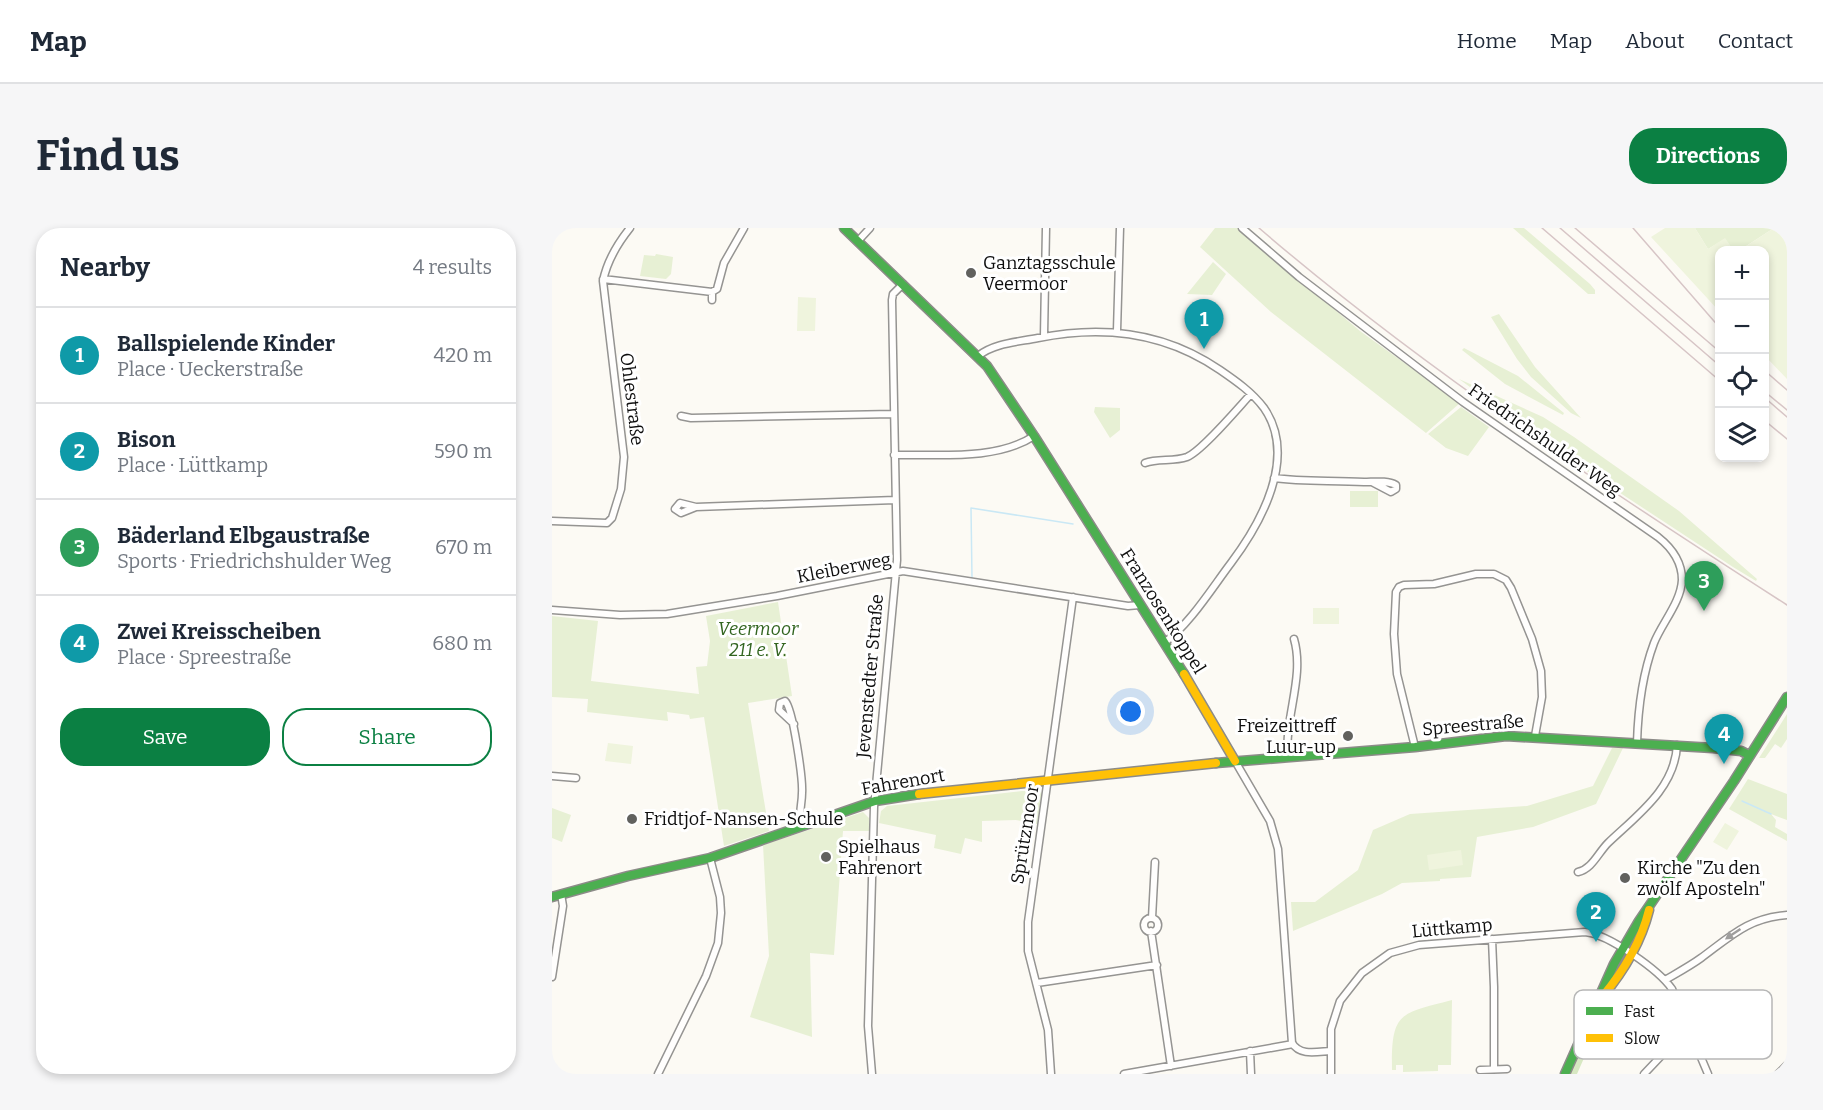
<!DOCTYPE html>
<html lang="en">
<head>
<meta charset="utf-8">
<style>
	:root { --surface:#fff; --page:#f6f6f7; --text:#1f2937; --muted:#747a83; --line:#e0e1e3; --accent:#0b8043 }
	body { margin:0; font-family:Bitter,serif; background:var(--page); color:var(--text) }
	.controls { position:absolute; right:18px; top:18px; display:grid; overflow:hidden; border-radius:12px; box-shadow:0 3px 9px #0003 }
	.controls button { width:54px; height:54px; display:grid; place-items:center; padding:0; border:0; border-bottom:2px solid var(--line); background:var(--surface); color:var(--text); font:30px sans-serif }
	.you { position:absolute; left:579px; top:484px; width:21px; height:21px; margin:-15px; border:4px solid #fff; border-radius:50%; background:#1a73e8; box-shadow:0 0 0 9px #1a73e833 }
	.badge { display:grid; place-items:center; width:39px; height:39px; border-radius:50%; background:var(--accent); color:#fff; font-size:20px; font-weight:700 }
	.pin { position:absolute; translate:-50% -50px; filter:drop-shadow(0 2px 3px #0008) }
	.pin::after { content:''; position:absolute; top:32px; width:21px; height:18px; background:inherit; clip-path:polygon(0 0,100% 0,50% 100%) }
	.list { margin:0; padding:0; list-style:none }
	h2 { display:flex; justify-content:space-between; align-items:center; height:78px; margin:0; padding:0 24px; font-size:26px }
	h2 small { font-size:20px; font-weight:400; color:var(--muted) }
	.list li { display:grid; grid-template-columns:39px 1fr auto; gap:18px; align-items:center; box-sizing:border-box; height:96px; padding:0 24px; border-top:2px solid var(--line) }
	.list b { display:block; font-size:22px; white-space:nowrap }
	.list p { margin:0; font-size:20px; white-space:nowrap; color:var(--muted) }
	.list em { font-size:20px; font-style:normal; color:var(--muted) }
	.actions { display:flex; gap:12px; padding:18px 24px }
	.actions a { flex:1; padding:14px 0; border:2px solid var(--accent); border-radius:24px; text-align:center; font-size:21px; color:var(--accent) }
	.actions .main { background:var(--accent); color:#fff }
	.icon { flex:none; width:33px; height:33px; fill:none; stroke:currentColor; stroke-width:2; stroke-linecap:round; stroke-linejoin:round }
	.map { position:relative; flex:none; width:1235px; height:846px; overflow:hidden; border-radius:24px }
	header { display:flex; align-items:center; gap:36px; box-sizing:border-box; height:84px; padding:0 30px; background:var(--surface); border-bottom:2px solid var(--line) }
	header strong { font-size:28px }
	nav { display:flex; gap:33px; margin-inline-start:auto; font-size:21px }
	.intro { display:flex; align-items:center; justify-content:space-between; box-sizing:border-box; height:144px; padding:0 36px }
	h1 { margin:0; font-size:42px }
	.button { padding:15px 27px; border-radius:24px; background:var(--accent); color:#fff; font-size:21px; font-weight:700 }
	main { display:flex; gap:36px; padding:0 36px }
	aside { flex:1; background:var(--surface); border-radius:24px; box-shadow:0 3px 9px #0003 }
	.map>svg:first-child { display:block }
</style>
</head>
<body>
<header>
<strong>Map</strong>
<nav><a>Home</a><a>Map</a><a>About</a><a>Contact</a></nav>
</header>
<div class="intro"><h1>Find us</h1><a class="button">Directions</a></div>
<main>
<aside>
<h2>Nearby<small>4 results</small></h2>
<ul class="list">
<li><span class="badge" style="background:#0f9aa8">1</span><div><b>Ballspielende Kinder</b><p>Place · Ueckerstraße</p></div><em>420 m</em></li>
<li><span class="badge" style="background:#0f9aa8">2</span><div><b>Bison</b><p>Place · Lüttkamp</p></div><em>590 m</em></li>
<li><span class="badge" style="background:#2e9e5b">3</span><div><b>Bäderland Elbgaustraße</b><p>Sports · Friedrichshulder Weg</p></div><em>670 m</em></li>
<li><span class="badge" style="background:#0f9aa8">4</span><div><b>Zwei Kreisscheiben</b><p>Place · Spreestraße</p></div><em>680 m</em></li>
</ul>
<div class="actions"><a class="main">Save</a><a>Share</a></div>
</aside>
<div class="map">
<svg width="1235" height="846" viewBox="0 0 1235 846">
	<rect width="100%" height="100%" fill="#fcfaf4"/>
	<path fill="#e7f0d4" d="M 663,0 L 686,0 L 808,103 L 908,175 L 874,205 L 719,84 L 648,19 Z
		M 961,0 L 972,0 L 1038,56 L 1043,62 L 1043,66 L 1036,66 Z
		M 1143,0 L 1222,0 L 1188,22 L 1181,22 L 1173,11 L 1156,21 Z
		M 104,26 L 121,29 L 119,46 L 114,51 L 88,48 L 92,27 L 103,28 Z
		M 661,34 L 674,46 L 660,67 L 635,66 Z
		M 947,86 L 983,139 L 1029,190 L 1019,185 L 979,149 L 965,131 L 939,89 Z
		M 912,120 L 966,148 L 1012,185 L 1011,187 L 953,156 L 910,122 Z
		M 907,151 L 991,189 L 1022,209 L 1127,283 L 1205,351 L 1204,353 L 1181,339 L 1018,232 Z
		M 543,179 L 568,180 L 568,202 L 558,210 L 542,184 Z
		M 909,179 L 937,199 L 916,228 L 894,220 L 876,206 Z
		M 798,263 L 826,263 L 826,279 L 798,279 Z
		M 226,374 L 240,468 L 196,475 L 217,603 L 172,618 L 152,489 L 138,491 L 137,487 L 115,484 L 116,493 L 35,484 L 36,471 L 0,469 L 0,388 L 46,393 L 39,453 L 147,466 L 144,439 L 155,438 L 158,413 L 154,388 Z
		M 1235,486 L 1235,511 L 1229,520 L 1223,516 L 1213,530 L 1207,530 Z
		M 1060,520 L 1071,520 L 1044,576 L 981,599 L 925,609 L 919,649 L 888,651 L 888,653 L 850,655 L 830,666 L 741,703 L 739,674 L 763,674 L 806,642 L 821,602 L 858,586 L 975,578 L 1041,558 Z
		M 1196,551 L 1235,566 L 1235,592 L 1219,586 L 1224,592 L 1223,599 L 1235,606 L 1235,613 L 1177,581 Z
		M 470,563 L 488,563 L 490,565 L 485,596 L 464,592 L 430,593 L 430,614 L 413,610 L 409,626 L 382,620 L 384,607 L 327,595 L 329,583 L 335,578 Z
		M 0,580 L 19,587 L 10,614 L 0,610 Z
		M 311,584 L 317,590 L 317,603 L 291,603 L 282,727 L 258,725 L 260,809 L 198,789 L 217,728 L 211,617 Z
		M 900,772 L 899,837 L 886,837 L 886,843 L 851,844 L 851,837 L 844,837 L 844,842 L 840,842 C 839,783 848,786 900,772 Z"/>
	<path fill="#d7e8c2" d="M 1049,785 L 1050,789 L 1025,846 L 1017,846 L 1033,810 Z"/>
	<path fill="#eff4dd" d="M 1113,0 L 1143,0 L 1156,21 L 1173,10 L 1181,22 L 1168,22 L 1167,83 L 1099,9 Z
		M 1222,0 L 1235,0 L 1235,151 L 1213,128 L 1212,22 L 1188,22 Z
		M 246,69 L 264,70 L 263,103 L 245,103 Z
		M 761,380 L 787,380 L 787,396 L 761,396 Z
		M 56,515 L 81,518 L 79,536 L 53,533 Z
		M 1173,595 L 1187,603 L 1175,622 L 1161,614 Z
		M 909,622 L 911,637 L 877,642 L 875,627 Z"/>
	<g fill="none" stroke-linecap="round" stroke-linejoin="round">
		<path stroke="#cae8f5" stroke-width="1.5" d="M 420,350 L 419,280 L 521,296
			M 1190,573 L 1219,586"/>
		<defs>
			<path id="street" d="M 690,0 L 747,49 L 911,174 L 1106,309 C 1120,320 1130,333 1130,352 C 1129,374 1110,395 1102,415 C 1090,447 1086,481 1085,515
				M 306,13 L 318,0
				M 51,51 L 160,64
				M 160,72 L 160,64 L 165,61 L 172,35 L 192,0
				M 565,103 L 568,0
				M 492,108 L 494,0
				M 426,128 C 442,115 466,114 486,110 C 550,97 613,104 668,142 C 684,153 700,164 712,180 C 746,229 709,295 679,335 C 660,360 638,396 612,415
				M 129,188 L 139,190 L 341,186
				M 342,227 C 386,226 444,233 482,208
				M 593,235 C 606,230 621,234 635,229 C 650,223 686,180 699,166
				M 722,250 C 751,254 782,252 812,254 C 822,254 835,252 844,257 L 844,261 L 839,264 L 820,254
				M 144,279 L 129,285 L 123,281 L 128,275 L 144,279 L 343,272
				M 0,293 L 55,295 L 60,290 L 69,261 L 72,229 L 51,53 C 55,33 66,15 78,0
				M 0,382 L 68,387 L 115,386 L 225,368 L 351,343 L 576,378 L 588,377
				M 242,496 L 227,482 L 228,475 L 233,473 C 241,480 251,552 250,565 C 250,578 246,583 250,598
				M 863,519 L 845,446 L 842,406 L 844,364 L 847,359 L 852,357 L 882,356 L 924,346 L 942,346 L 954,352 L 959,360 L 980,411 L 989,443 L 990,469 L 983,508
				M 736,528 C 732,490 753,449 742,411
				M 683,533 L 718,593 L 726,621 L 740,815 C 748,828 764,824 778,823
				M 0,548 L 24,550
				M 1026,644 C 1040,641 1046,625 1056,615 C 1084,588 1123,561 1125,517
				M 600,690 L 603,634
				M592 697a7 7 0 1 1 14 0a7 7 0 1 1-14 0Z
				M 599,703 L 619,838
				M 940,711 L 942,759 L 942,841
				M 0,749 L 11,678 L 9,666
				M 1113,752 C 1125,745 1138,738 1149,730 C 1179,708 1196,690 1235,687
				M 485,755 L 605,737
				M 698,823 L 699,846
				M 928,842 L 955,841
				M 106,846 L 154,748 L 166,715 L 169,685 L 168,669 L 158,630
				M 320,846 L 316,798 L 322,579 L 345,332 L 340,72 L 341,66 L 351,56
				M 499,846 L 496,802 L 476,723 L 476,694 L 521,369
				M 572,846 L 741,816
				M 779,846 L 779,801 L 788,773 L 810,745 L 838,725 L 867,717 L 1033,704 C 1056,706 1107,742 1120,761 L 1156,846
				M 1092,846 L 1111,826 L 1140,810
				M 1226,846 L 1235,837"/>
			<path id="fast" d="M 292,0 L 435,138 L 482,208 L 632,446
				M 664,535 L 863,519 L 954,508 L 1161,520 L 1189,523 L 1197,527
				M 0,669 L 76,648 L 158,630 L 323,573 L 367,566
				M 1013,846 L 1062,736 L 1087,693 L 1182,553 L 1235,469"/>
			<path id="slow" d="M 632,446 L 683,533
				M 367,566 L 664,535
				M 1050,769 C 1071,744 1089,714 1097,682"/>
		</defs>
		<use href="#street" stroke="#959492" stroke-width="9"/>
		<use href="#fast" stroke="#8c8b88" stroke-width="11"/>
		<use href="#slow" stroke="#8c8b88" stroke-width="11"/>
		<use href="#street" stroke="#fffefd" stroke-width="6"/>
		<use href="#fast" stroke="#4caf50" stroke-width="8"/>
		<use href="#slow" stroke="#ffc107" stroke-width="8"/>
		<path stroke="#d7c5c6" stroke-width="1.5" d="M 1023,0 L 1168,124
			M 1081,0 L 1168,100
			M 1212,142 L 1235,162
			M 1212,163 L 1235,182"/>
		<path stroke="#d7c5c6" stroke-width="1.5" d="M 707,0 C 871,141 1053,260 1235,377
			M 990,0 L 1168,153
			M 1008,0 L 1168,138
			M 1212,169 L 1235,189
			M 1212,192 L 1235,211"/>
	</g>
	<defs><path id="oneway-solid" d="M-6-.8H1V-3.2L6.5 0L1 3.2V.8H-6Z" transform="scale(1.5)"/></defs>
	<use fill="#9f9e9d" href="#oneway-solid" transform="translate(1181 706) rotate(146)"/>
	<g fill="#61615e" stroke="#fff" stroke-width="2">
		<circle cx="419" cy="45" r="6"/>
		<circle cx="796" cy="508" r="6"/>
		<circle cx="80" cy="591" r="6"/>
		<circle cx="274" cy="629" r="6"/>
		<circle cx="1073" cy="650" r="6"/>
	</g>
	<g text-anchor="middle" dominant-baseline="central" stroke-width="6" stroke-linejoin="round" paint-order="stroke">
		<g font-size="18" fill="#0e0e0e" stroke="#fff" text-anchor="start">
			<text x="431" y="35">Ganztagsschule<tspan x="431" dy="21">Veermoor</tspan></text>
			<text x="784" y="498" text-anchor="end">Freizeittreff<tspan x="784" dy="21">Luur-up</tspan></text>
			<text x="92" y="591">Fridtjof-Nansen-Schule</text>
			<text x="286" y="619">Spielhaus<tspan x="286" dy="21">Fahrenort</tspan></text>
			<text x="1085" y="640">Kirche "Zu den<tspan x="1085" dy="21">zwölf Aposteln"</tspan></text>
		</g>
		<g font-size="18" fill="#0e0e0e" stroke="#fff">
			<text transform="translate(80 171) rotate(83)">Ohlestraße</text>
			<text transform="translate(993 212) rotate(35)">Friedrichshulder Weg</text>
			<text transform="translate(292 340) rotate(-11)">Kleiberweg</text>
			<text transform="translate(611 383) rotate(58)">Franzosenkoppel</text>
			<text transform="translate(318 448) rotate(-85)">Jevenstedter Straße</text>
			<text transform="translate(921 497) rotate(-5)">Spreestraße</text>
			<text transform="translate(351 554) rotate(-10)">Fahrenort</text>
			<text transform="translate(473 606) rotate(-81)">Sprützmoor</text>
			<text transform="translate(900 700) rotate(-5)">Lüttkamp</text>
		</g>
		<g font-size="18" font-style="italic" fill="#326520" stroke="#fff">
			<text x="206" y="401">Veermoor<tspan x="206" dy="21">211 e. V.</tspan></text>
		</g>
	</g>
	<rect x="1022" y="762" width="198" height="69" rx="9" fill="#fff" stroke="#b7b7b7" stroke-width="1.5"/>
	<rect x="1034" y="779" width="27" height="8" fill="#4caf50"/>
	<rect x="1034" y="806" width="27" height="8" fill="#ffc107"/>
	<g font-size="16" fill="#0e0e0e">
		<text x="1072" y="789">Fast</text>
		<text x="1072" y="816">Slow</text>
	</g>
</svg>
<div class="controls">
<button>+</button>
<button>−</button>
<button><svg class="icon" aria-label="locate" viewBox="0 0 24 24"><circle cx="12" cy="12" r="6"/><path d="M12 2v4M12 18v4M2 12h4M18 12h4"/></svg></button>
<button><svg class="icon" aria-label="layers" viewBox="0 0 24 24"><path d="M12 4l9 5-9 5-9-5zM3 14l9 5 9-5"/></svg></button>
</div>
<div class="you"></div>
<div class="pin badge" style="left:652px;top:121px;background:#0f9aa8">1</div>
<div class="pin badge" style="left:1044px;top:714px;background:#0f9aa8">2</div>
<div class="pin badge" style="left:1152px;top:383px;background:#2e9e5b">3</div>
<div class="pin badge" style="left:1172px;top:536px;background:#0f9aa8">4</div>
</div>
</main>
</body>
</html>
